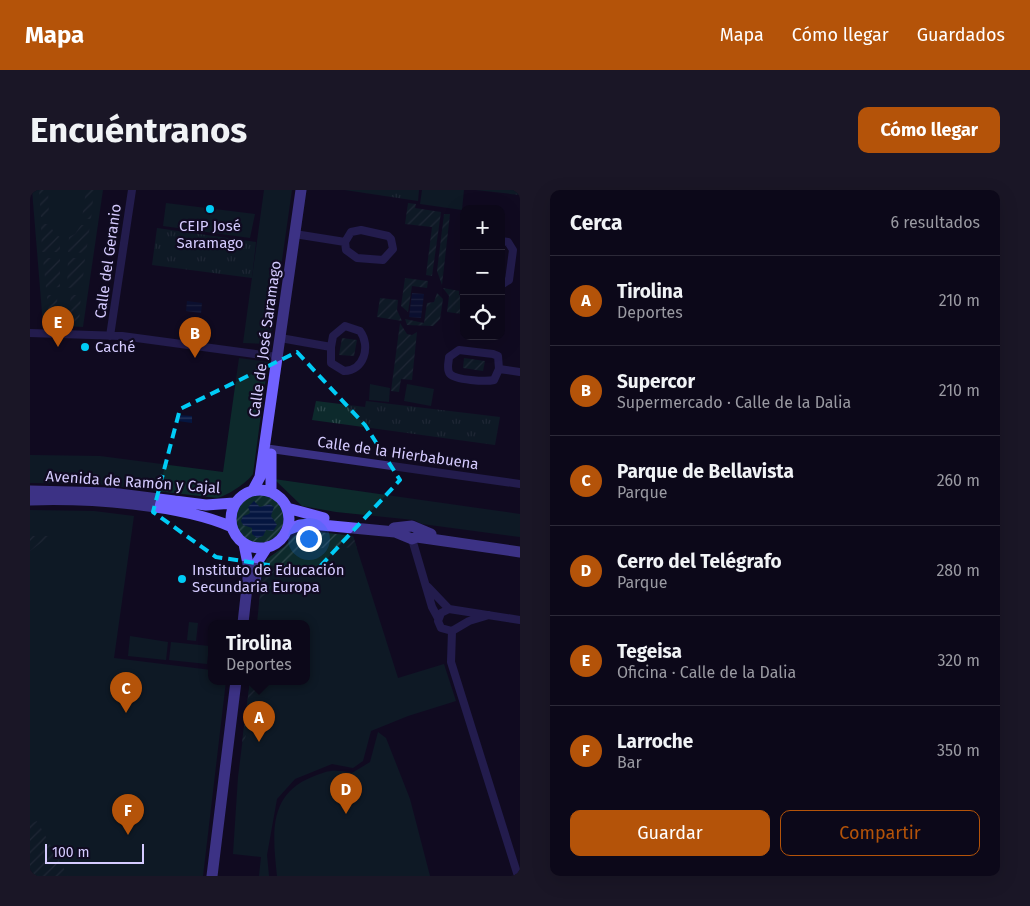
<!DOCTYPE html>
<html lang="es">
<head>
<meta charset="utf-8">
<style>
	:root { --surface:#0c0819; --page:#1a1626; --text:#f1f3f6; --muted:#9a9aa2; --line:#2c2938; --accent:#b45309 }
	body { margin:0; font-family:"Fira Sans",sans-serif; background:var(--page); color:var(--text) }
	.controls { position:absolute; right:15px; top:15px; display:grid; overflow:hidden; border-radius:10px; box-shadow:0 5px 20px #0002 }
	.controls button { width:45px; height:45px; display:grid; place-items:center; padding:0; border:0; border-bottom:1px solid var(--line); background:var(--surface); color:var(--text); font:25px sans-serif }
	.scale { position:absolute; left:15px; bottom:12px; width:99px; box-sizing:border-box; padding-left:5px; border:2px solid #d5cbff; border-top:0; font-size:14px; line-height:18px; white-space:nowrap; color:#d5cbff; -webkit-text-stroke:4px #100b21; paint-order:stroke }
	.you { position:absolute; left:278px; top:348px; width:18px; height:18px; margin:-12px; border:4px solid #fff; border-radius:50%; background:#1a73e8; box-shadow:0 0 0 8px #1a73e833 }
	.badge { display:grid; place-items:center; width:32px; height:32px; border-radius:50%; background:var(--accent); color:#fff; font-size:16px; font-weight:700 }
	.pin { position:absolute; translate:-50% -41px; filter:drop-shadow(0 1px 2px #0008) }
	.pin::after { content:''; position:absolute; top:26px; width:18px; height:15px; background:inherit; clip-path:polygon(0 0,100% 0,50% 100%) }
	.popup { position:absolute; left:178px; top:430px; width:102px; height:65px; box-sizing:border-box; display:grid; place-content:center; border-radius:10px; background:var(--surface); filter:drop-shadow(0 1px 4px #0005); font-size:16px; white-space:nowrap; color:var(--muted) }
	.popup b { font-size:19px; color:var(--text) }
	.popup::after { content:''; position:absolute; left:50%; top:100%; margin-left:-10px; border:10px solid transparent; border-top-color:var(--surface) }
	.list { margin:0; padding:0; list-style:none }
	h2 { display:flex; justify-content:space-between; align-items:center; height:65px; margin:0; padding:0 20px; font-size:21px }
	h2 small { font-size:16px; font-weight:400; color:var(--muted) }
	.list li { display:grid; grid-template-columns:32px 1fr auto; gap:15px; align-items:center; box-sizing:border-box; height:90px; padding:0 20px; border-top:1px solid var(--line) }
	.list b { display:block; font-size:19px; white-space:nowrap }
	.list p { margin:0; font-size:16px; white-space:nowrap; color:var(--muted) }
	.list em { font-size:16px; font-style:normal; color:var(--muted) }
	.actions { display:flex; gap:10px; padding:15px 20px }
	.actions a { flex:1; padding:11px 0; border:1px solid var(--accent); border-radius:10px; text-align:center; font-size:18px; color:var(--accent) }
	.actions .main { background:var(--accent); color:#fff }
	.icon { flex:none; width:28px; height:28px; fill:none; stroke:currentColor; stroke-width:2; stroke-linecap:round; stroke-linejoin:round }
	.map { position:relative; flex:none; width:490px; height:686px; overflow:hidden; border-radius:10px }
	header { display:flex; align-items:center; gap:30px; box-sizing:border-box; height:70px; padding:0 25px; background:var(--accent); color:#fff }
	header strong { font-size:24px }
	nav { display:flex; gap:28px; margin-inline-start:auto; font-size:18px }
	.intro { display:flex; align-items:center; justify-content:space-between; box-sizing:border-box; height:120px; padding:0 30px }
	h1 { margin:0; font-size:35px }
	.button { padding:12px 22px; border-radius:10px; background:var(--accent); color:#fff; font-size:18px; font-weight:700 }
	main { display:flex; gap:30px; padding:0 30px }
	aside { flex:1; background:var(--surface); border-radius:10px; box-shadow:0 5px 20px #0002 }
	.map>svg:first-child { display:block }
</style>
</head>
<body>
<header>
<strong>Mapa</strong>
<nav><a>Mapa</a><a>Cómo llegar</a><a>Guardados</a></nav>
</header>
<div class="intro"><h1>Encuéntranos</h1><a class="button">Cómo llegar</a></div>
<main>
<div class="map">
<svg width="490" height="686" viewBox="0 0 490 686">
	<defs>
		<pattern id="grass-tufts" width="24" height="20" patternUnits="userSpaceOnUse" patternTransform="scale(1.25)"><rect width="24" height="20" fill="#0d2a2c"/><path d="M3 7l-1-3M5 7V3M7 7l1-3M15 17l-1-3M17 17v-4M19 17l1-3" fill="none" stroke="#2f484c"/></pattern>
		<pattern id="garden-furrows" width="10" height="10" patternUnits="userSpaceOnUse" patternTransform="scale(1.25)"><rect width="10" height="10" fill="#0d2a2c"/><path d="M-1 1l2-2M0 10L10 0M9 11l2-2" fill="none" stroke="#2f484c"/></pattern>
		<pattern id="water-rules" width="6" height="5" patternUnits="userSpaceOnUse" patternTransform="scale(1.25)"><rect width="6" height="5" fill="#051640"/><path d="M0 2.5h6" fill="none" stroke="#29375d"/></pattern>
	</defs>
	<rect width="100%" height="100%" fill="#100b21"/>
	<path fill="url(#grass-tufts)" d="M 315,0 L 389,0 L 388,11 Z
		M 446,0 L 490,0 L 490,5 Z
		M 127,38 L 226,52 L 222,88 L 122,75 Z
		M 286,211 L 335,217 L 336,211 L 470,227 L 465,255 L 282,230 Z"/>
	<path fill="#0d2a2c" d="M 2,0 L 73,0 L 53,137 L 13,135 Z
		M 234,0 L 262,0 L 240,154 L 213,153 Z
		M 392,0 L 434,0 L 432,20 L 390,14 Z
		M 136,13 L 225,24 L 220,48 L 133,36 Z
		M 209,168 L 238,172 L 223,284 C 218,292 197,306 187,308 L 65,294 L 0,293 L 0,265 L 2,265 L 70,266 L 193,282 Z
		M 340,194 L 360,198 L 359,212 L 339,210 Z
		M 377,194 L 404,199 L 401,216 L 374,211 Z
		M 244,289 L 490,324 L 490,347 L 392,334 L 384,330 L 306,322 L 272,316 Z
		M 0,320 L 64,321 L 104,326 L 84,468 L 181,480 L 182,491 L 196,491 L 173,686 L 0,686 Z
		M 279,341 L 323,346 L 368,488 L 414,474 L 426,511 L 378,526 L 341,541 L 333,571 L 323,578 L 302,574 L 265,589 L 247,609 L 237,665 L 239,686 L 229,686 L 231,667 L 203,664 L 208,587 L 220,491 L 276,491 L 276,433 L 227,433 L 232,384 L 237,369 L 254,357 L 264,346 Z
		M 159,432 L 168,433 L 166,451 L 157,450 Z
		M 100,446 L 138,452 L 136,470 L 98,466 Z
		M 141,452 L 179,456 L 177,474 L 139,470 Z
		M 348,542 L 356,548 L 380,609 L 400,686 L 247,686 C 243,646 237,605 282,587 C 299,580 303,579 322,583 L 340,572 Z"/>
	<path fill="url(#garden-furrows)" d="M 9,0 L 18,0 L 19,27 L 11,27 Z
		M 56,0 L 64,0 L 61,29 L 52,29 Z
		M 378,13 L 386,14 L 385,18 L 411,22 L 402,86 L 396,85 L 402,37 L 375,34 Z
		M 414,24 L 420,24 L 412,95 L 407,81 Z
		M 11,34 L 19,34 L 25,44 L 30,47 L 30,62 L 12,62 Z
		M 51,35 L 60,35 L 56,63 L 38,62 L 39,47 L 45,44 Z
		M 13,68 L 30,68 L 30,97 L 16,98 Z
		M 38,68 L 55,68 L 52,97 L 37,98 Z
		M 375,88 L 398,91 L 397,98 L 382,96 L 378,122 L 371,116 Z
		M 413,98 L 429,101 L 429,105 L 434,105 L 432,124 L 417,122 L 419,106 Z
		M 407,103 L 413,109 L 410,129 L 403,136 L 377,135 L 375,129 L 394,133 L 397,113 L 404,112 Z
		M 17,105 L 27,105 L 28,132 L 18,132 Z
		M 41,105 L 51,105 L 49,132 L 38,131 Z
		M 350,108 L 368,110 L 367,120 L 372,131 L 347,127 Z
		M 370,133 L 377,144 L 382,145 L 387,142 L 382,190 L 371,189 L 369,202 L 361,201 Z
		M 312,148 L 327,150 L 324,166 L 309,165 Z
		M 434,168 L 455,171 L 453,181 L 433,178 Z
		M204 328a25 25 0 1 1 50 0a25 25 0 1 1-50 0Z
		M 279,341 L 323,346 L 327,358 L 303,357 L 274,360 L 247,379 L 237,407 L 229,414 L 232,384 L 237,369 L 254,357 L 264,346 Z
		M 0,346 L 20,346 L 0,361 Z
		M 220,491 L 231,491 L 214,552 L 212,552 Z
		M 7,631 L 38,686 L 5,686 L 0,677 L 0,634 Z"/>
	<path fill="url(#water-rules)" d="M 382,103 L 394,104 L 391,128 L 379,127 Z
		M 157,111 L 172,113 L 171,123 L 156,121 Z
		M 148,225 L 162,226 L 162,233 L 148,231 Z
		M 224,311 L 230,317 L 240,314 L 244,317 L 241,326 L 247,335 L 243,341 L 236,340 L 233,346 L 227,348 L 222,344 L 222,338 L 213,335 L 211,331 L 213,326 L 219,324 L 220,322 L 218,317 Z"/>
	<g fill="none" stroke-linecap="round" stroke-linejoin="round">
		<path stroke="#3a3184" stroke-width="8" d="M 271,45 L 315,52 L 316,60 L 327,68 L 353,70 L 363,59 L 361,49 L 358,46 L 331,40 L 321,42 L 315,52
			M 471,51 L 478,52 L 483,60 L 479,90 L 471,95
			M 0,143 L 92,146 L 247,167
			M 80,146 L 102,0
			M 256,149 L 301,157 L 301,173 L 314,181 C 334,181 341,156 330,141 L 315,136 L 303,146 L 301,157
			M 429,160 L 463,164 L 468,166 L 469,179 L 464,190 C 456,192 425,190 420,184 C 416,179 419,172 419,167 Z
			M 469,179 L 490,182
			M 241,259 L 490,294
			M 382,349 L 402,417 L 408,428
			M 398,397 L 419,419
			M 459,425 L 439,431 L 422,441 L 411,438 L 408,431 L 411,423 L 419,419 L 490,430
			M 422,441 L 421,472 L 488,686"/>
		<path stroke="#7162ff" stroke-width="11" d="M 241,264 L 241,302
			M201 329a29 29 0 1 1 58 0a29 29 0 1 1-58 0Z
			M 223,300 L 230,287 L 271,0
			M 0,301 L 81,303 L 176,315 L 204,313
			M 0,310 C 57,308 150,314 202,337
			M 257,318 L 294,328
			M 364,338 L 382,336 L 401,344
			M 257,340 L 270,335 L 281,334 L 365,342 L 382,349 L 387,347 L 490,362
			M 225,392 L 228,371 L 237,357
			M 213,433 L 219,379 L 214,354
			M 182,686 L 206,491"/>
	</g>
	<path d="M0 0H490V686H0ZM 267,162 L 335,235 L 370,290 L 285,382 L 186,367 L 123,322 L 150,219 Z" fill="#100b21" fill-opacity=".55" fill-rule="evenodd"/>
	<path fill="none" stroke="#00ccf6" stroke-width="4" stroke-dasharray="10 6" stroke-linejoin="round" d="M 267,162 L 335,235 L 370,290 L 285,382 L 186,367 L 123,322 L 150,219 Z"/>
	<g fill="#00ccf6" stroke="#100b21" stroke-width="2">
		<circle cx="180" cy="19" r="5"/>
		<circle cx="55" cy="157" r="5"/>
		<circle cx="152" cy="389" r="5"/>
	</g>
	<g text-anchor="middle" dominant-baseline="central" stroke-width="4.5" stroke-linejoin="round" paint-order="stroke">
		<g font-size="15" fill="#d5cbff" stroke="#100b21" text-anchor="start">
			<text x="180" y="36" text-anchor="middle">CEIP José<tspan x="180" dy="17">Saramago</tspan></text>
			<text x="65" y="157">Caché</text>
			<text x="162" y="380">Instituto de Educación<tspan x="162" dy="17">Secundaria Europa</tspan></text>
		</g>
		<g font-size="15" fill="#d5cbff" stroke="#100b21">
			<text transform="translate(78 71) rotate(-82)">Calle del Geranio</text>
			<text transform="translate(235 149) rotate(-82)">Calle de José Saramago</text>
			<text transform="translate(368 263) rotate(8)">Calle de la Hierbabuena</text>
			<text transform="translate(103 292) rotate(4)">Avenida de Ramón y Cajal</text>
		</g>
	</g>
</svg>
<div class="controls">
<button>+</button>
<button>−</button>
<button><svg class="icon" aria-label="locate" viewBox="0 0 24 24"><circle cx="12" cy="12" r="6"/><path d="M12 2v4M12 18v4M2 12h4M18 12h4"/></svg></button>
</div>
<div class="scale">100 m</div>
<div class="you"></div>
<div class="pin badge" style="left:229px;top:552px">A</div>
<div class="popup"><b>Tirolina</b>Deportes</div>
<div class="pin badge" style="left:165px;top:168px">B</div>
<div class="pin badge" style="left:96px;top:523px">C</div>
<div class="pin badge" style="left:316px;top:624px">D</div>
<div class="pin badge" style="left:28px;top:157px">E</div>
<div class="pin badge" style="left:98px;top:645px">F</div>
</div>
<aside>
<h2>Cerca<small>6 resultados</small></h2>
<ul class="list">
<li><span class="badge">A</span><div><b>Tirolina</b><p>Deportes</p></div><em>210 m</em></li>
<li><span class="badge">B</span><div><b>Supercor</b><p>Supermercado · Calle de la Dalia</p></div><em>210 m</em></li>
<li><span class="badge">C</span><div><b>Parque de Bellavista</b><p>Parque</p></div><em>260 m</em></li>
<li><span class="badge">D</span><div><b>Cerro del Telégrafo</b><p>Parque</p></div><em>280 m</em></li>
<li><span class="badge">E</span><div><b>Tegeisa</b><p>Oficina · Calle de la Dalia</p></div><em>320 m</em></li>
<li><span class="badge">F</span><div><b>Larroche</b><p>Bar</p></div><em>350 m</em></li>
</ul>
<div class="actions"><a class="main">Guardar</a><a>Compartir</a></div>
</aside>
</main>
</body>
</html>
